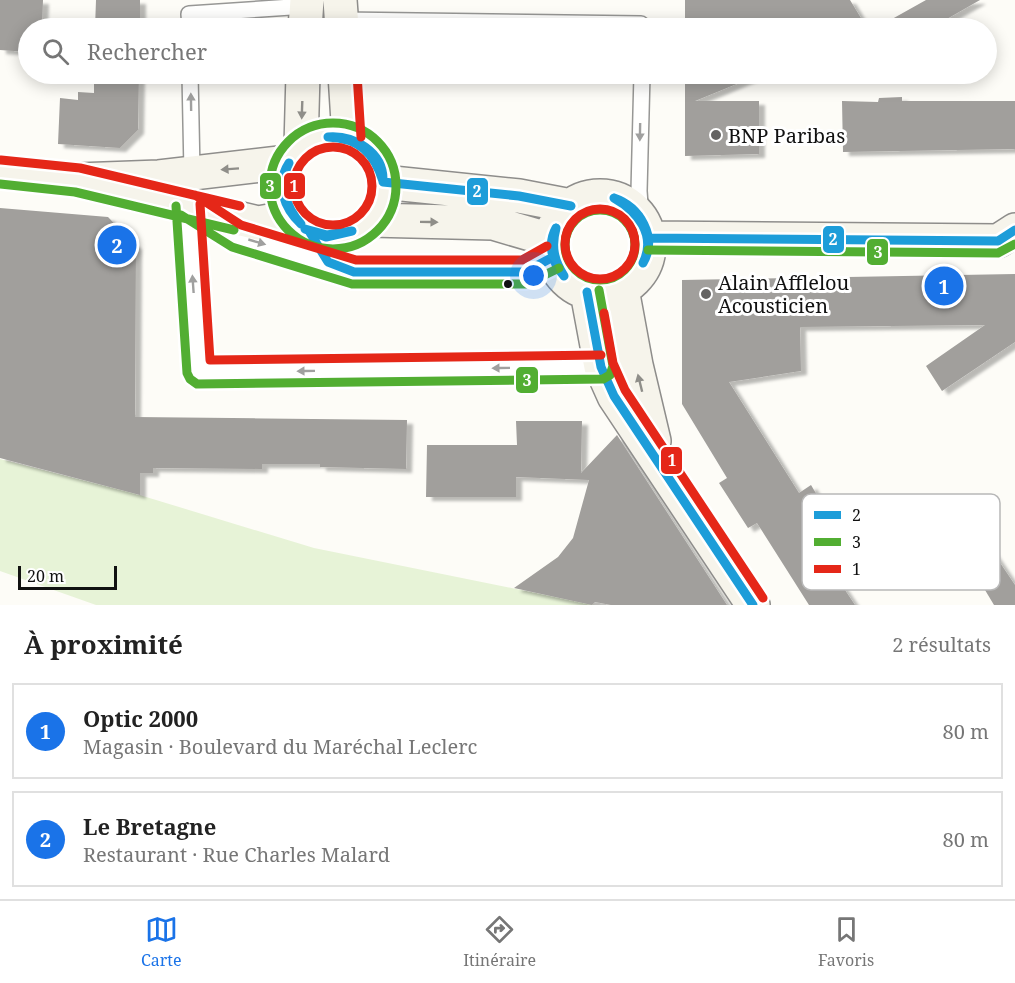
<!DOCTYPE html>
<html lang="fr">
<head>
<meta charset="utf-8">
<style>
	:root { --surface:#fff; --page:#f2f2f2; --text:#222; --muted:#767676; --line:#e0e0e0; --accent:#1a73e8 }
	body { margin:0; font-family:"Noto Serif",serif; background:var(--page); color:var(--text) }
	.scale { position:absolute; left:18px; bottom:15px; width:99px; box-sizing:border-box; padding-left:6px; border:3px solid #111; border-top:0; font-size:16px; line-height:21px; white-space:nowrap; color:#111; -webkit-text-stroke:4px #fff; paint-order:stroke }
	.you { position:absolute; left:534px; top:276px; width:21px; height:21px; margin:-15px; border:4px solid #fff; border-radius:50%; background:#1a73e8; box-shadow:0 0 0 9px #1a73e833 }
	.badge { display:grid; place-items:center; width:39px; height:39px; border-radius:50%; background:var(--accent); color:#fff; font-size:20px; font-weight:700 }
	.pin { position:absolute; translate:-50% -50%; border:3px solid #fff; box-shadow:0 2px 6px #0006 }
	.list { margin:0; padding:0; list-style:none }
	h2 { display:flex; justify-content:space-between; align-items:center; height:78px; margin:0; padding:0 24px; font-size:26px }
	h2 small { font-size:20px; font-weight:400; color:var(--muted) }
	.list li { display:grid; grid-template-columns:39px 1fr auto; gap:18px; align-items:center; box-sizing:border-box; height:96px; margin:0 12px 12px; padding:0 12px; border:2px solid var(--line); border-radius:0px }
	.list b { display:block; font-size:22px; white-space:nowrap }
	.list p { margin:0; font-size:20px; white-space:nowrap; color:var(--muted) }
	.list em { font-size:20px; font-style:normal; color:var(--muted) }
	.icon { flex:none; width:33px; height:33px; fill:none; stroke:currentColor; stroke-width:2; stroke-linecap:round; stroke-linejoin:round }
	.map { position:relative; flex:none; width:1015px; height:605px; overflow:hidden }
	.search { position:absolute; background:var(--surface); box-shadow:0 3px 15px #0003; left:18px; right:18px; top:18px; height:66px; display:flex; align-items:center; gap:15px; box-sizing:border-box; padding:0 21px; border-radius:33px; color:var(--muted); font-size:22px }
	.sheet { height:294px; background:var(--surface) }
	nav { display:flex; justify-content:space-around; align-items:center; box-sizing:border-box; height:84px; border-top:2px solid var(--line); background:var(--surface); font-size:16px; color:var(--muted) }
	nav a { display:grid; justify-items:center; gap:3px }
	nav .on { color:var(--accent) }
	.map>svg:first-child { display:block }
</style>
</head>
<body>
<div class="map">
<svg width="1015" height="605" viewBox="0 0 1015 605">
	<defs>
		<filter id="shadow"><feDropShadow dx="6" dy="4" stdDeviation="1.5" flood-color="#0004"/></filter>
	</defs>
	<rect width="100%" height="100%" fill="#fdfcf7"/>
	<path fill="#e7f3d7" d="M 0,459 L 133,493 L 314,548 L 595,605 L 96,605 L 0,571 Z"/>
	<path fill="#a19f9c" filter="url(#shadow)" d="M 0,0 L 43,0 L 42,28 L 28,28 L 28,52 L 0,50 Z
		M 96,0 L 140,0 L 140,28 L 95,28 Z
		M 685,0 L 850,0 L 867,28 L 685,28 Z
		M 926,0 L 980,0 L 931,28 L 876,28 Z
		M 94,74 L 139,74 L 138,130 L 120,148 L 58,144 L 60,98 L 78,100 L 78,92 L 94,93 Z
		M 685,74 L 761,74 L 695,101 L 759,101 L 759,154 L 685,156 Z
		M 902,97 L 902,101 L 1015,101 L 1015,149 L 843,152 L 842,101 L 878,102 L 879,98 Z
		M 0,208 L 108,217 L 136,246 L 135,417 L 407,420 L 406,469 L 320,467 L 320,464 L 262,464 L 262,469 L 153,468 L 153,473 L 140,473 L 140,495 L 0,458 Z
		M 1015,274 L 1015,342 L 942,391 L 926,366 L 985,325 L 800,327 L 801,371 L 729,382 L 799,493 L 811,485 L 820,500 L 829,494 L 845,520 L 827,532 L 837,548 L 823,557 L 855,605 L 809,605 L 757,523 L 748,528 L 719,483 L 727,478 L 682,404 L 682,280 Z
		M 516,421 L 582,421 L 581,473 L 617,435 L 727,605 L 611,605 L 595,602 L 592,605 L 514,588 L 558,557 L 573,538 L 589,480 L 516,477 L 516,497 L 426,497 L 427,445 L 517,445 Z
		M 976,527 L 1015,585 L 1015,605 L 994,605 L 955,540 Z"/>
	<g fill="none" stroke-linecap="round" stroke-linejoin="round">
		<defs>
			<path id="service" d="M 342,20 L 641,24 L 641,28
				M 190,28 L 189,14 L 306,6
				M 190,74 L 192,172
				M 188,205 L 199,372 L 601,367
				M 641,218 L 639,191 L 642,74
				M 215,223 C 256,249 308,254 354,272 L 525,272 L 553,257
				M 309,231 L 328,262"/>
			<path id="secondary" d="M 340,0 L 342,28
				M 305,28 L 307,0
				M 345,74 L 349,138
				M282 186a51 51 0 1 1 102 0a51 51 0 1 1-102 0Z
				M 301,146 L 303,74
				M 0,172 L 77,180 L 159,177 L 288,162
				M 383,182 L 519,196 L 571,206
				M 119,190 L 258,223 L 281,219 L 296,221
				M551 245a49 49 0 1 1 98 0a49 49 0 1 1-98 0Z
				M 371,220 L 493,223 L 551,240
				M 648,238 L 998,241 L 1015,230
				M 622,289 L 636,365 L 654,441
				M 587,292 L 601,367 L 614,396 L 753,605"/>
		</defs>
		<use href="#service" stroke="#979795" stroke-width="18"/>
		<use href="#secondary" stroke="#8e8d8b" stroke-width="36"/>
		<use href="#service" stroke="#fffffe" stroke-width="15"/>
		<use href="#secondary" stroke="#f6f4eb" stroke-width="33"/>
		<defs>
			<path id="bus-1" d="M 328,137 C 359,138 374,153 383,181
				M 328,137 C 354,135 384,152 383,181
				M 289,163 C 278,184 286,208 301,224
				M 289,163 C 275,184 284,208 301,224
				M 383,182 L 519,196 L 571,206
				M 614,198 C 640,207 658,237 643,263
				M 614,198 C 637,211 657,235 643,263
				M 556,228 C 551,247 554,260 564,276
				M 556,228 C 547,244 552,263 564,276
				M 305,229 L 327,235 L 352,231
				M 305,229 L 326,237 L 352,231
				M 309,231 L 328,262 L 354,272 L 525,272 L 553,257
				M 648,238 L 998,241 L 1015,230
				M 587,292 L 601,367 L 614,396 L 753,605"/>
			<path id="bus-2" d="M270 186a63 63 0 1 1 126 0a63 63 0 1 1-126 0Z
				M 0,184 L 75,192 L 234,230
				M 176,206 L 187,373 L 190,379 L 197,384 L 603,379 L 610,375 L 613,366 L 599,290
				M565 245a35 35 0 1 1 70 0a35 35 0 1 1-70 0Z
				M 181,215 L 232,247 L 352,284 L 526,284 L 559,268
				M 648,250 L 998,253 L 1015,244"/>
			<path id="bus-3" d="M 357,74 L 361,137
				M294 186a39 39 0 1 1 78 0a39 39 0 1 1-78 0Z
				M 1,160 L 80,168 L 240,206
				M 195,195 L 241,225 L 356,260 L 522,260 L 547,246
				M 200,204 L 210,360 L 601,355
				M565 244a35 35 0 1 1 70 0a35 35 0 1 1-70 0Z
				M 604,313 L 613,363 L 625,390 L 763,598"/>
		</defs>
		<use href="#bus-1" stroke="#fff" stroke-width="14"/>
		<use href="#bus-2" stroke="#fff" stroke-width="14"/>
		<use href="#bus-3" stroke="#fff" stroke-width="14"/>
		<use href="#bus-1" stroke="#1d9dd9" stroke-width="9"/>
		<use href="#bus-2" stroke="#52ae32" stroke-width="9"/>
		<use href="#bus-3" stroke="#e52718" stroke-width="9"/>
	</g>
	<defs><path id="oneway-solid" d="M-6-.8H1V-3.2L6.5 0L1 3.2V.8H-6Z" transform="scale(1.5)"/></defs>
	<g fill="#a0a09f">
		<use href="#oneway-solid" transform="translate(191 102) rotate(-91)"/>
		<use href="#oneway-solid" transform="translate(640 132) rotate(91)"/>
		<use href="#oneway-solid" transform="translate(257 242) rotate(16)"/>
		<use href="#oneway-solid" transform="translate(193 284) rotate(-94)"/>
		<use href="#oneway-solid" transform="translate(501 368) rotate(179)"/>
		<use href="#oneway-solid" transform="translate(306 371) rotate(179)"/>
	</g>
	<g fill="#8f8e89">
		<use href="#oneway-solid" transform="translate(302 110) rotate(92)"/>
		<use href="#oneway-solid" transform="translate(230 169) rotate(176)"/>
		<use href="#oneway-solid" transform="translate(429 222) rotate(1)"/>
		<use href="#oneway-solid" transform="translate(640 383) rotate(-104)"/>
	</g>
	<g fill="#646362" stroke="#fff" stroke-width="2">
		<circle cx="716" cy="135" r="6"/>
		<circle cx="706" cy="294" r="6"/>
	</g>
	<circle fill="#111" stroke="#fff" stroke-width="2" cx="508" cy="284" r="5"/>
	<g text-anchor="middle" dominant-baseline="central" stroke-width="6" stroke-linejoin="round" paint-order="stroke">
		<g font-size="20" fill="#111" stroke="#fff" text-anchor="start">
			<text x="728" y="135">BNP Paribas</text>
			<text x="718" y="282">Alain Afflelou<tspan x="718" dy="23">Acousticien</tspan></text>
		</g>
	</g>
	<rect x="802" y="494" width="198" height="96" rx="9" fill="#fff" stroke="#b8b8b8" stroke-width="1.5"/>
	<rect x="814" y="511" width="27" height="8" fill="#1d9dd9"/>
	<rect x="814" y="538" width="27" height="8" fill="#52ae32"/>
	<rect x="814" y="565" width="27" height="8" fill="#e52718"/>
	<g font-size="16" fill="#111">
		<text x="852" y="521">2</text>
		<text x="852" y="548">3</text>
		<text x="852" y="575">1</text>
	</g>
	<g stroke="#fff" stroke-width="2">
		<rect x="259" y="172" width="23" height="28" rx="6" fill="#52ae32"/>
		<rect x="283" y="172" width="23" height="28" rx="6" fill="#e52718"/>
		<rect x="466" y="177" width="23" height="29" rx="6" fill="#1d9dd9"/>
		<rect x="822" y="225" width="23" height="29" rx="6" fill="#1d9dd9"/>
		<rect x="866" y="238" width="23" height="28" rx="6" fill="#52ae32"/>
		<rect x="515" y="366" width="24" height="28" rx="6" fill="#52ae32"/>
		<rect x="660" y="446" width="23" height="29" rx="6" fill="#e52718"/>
	</g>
	<g font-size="16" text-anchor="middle" font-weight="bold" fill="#fff">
		<text x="270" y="192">3</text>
		<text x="294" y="192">1</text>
		<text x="477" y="197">2</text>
		<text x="833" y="245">2</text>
		<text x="878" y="258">3</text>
		<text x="527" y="386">3</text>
		<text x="672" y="466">1</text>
	</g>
</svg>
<div class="scale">20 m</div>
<div class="you"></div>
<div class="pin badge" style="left:944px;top:286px">1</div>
<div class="pin badge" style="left:117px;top:245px">2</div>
<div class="search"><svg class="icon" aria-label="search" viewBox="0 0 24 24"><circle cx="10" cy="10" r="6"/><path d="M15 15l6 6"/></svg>Rechercher</div>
</div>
<section class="sheet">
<h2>À proximité<small>2 résultats</small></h2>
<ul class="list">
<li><span class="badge">1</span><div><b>Optic 2000</b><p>Magasin · Boulevard du Maréchal Leclerc</p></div><em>80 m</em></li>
<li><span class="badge">2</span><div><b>Le Bretagne</b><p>Restaurant · Rue Charles Malard</p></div><em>80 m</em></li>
</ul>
</section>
<nav>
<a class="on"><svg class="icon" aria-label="map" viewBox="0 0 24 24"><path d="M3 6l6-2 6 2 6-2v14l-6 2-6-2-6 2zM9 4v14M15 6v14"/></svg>Carte</a>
<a><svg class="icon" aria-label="directions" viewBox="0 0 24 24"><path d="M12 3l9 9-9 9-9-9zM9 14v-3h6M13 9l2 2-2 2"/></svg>Itinéraire</a>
<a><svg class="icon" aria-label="saved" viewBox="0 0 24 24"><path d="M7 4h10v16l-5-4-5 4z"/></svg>Favoris</a>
</nav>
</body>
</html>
